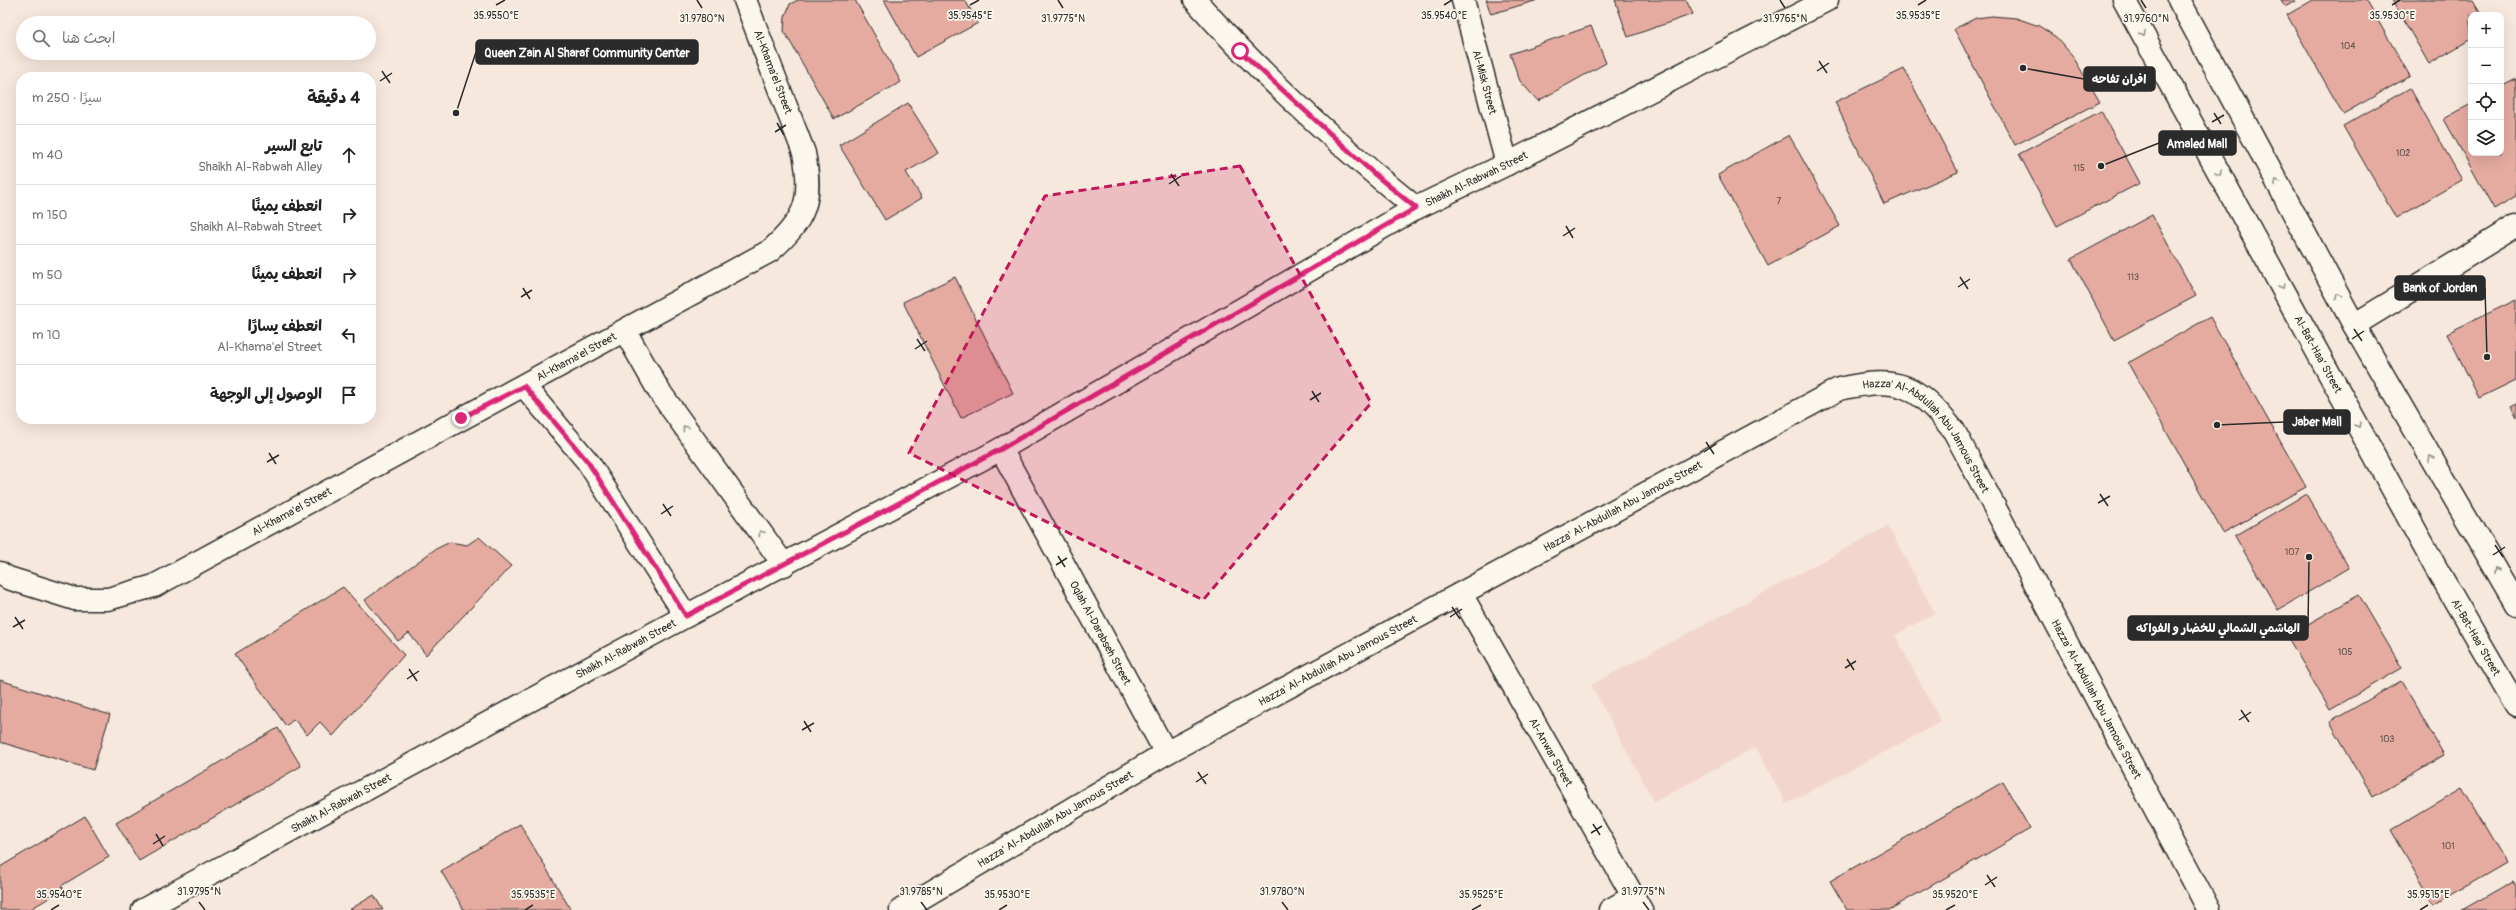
<!DOCTYPE html>
<html lang="ar">
<head>
<meta charset="utf-8">
<style>
	:root { --surface:#fff; --page:#f6f6f6; --text:#222; --muted:#767676; --line:#e0e0e0 }
	body { margin:0; font-family:Pangolin,"Playpen Sans Arabic",sans-serif; background:var(--page); color:var(--text); direction:rtl }
	.controls { position:absolute; right:12px; top:12px; display:grid; overflow:hidden; border-radius:8px; box-shadow:0 4px 16px #0002 }
	.controls button { width:36px; height:36px; display:grid; place-items:center; padding:0; border:0; border-bottom:1px solid var(--line); background:var(--surface); color:var(--text); font:20px sans-serif }
	.stop { position:absolute; width:12px; height:12px; margin:-9px; border:3px solid #db2777; border-radius:50%; background:#fff }
	.stop.end { background:#db2777; border-color:#fff; box-shadow:0 1px 4px #0008 }
	.list { margin:0; padding:0; list-style:none }
	h2 { display:flex; justify-content:space-between; align-items:center; height:52px; margin:0; padding:0 16px; font-size:17px }
	h2 small { font-size:13px; font-weight:400; color:var(--muted) }
	.list li { display:grid; grid-template-columns:26px 1fr auto; gap:12px; align-items:center; box-sizing:border-box; height:60px; padding:0 16px; border-top:1px solid var(--line) }
	.list b { display:block; font-size:15px; white-space:nowrap }
	.list p { margin:0; font-size:13px; white-space:nowrap; color:var(--muted) }
	.list em { font-size:13px; font-style:normal; color:var(--muted) }
	.icon { flex:none; width:22px; height:22px; fill:none; stroke:currentColor; stroke-width:2; stroke-linecap:round; stroke-linejoin:round }
	.map { position:relative; flex:none; width:2516px; height:910px; overflow:hidden; direction:ltr }
	.search { position:absolute; background:var(--surface); box-shadow:0 4px 16px #0002; left:16px; top:16px; width:360px; height:44px; display:flex; align-items:center; gap:10px; box-sizing:border-box; padding:0 14px; border-radius:22px; color:var(--muted); font-size:15px }
	.panel { position:absolute; background:var(--surface); box-shadow:0 4px 16px #0002; left:16px; top:72px; width:360px; height:352px; border-radius:16px; direction:rtl }
	.map>svg:first-child { display:block }
</style>
</head>
<body>
<div class="map">
<svg width="2516" height="910" viewBox="0 0 2516 910">
	<rect width="100%" height="100%" fill="#f7e8dd"/>
	<filter id="ink" filterUnits="userSpaceOnUse"><feTurbulence type="fractalNoise" baseFrequency=".025" numOctaves="2"/><feDisplacementMap in="SourceGraphic" scale="8" xChannelSelector="R" yChannelSelector="G"/><feConvolveMatrix kernelMatrix="1 2 1 2 8 2 1 2 1" color-interpolation-filters="sRGB"/></filter>
	<g filter="url(#ink)">
		<path fill="#f2d6cb" d="M 1888,526 L 1935,613 L 1895,635 L 1941,722 L 1786,804 L 1756,747 L 1654,802 L 1591,685 Z"/>
		<path fill="#e5aba0" stroke="#2b2b2b" d="M 798,0 L 855,0 L 901,82 L 834,119 L 784,31 L 785,17 L 790,4 Z
			M 884,0 L 965,0 L 978,23 L 916,57 Z
			M 1486,0 L 1538,0 L 1491,14 Z
			M 1615,0 L 1686,0 L 1693,14 L 1628,37 Z
			M 2281,0 L 2295,0 L 2285,6 Z
			M 2313,0 L 2366,0 L 2410,76 L 2343,114 L 2287,15 Z
			M 2392,0 L 2473,0 L 2482,15 L 2471,15 L 2471,39 L 2429,64 Z
			M 1992,16 L 2016,18 L 2039,26 L 2056,37 L 2072,55 L 2100,102 L 2015,145 L 1954,29 L 1976,18 Z
			M 1591,26 L 1606,63 L 1538,101 L 1520,81 L 1510,54 Z
			M 1904,69 L 1958,172 L 1884,204 L 1835,102 Z
			M 2516,79 L 2516,196 L 2494,209 L 2444,119 L 2471,104 L 2471,153 L 2501,153 L 2501,87 Z
			M 2410,88 L 2462,180 L 2396,218 L 2343,126 Z
			M 908,103 L 939,153 L 906,172 L 922,198 L 885,220 L 839,145 Z
			M 2101,111 L 2140,183 L 2057,226 L 2019,154 Z
			M 1789,135 L 1840,226 L 1768,266 L 1718,175 Z
			M 2152,215 L 2196,296 L 2114,340 L 2071,259 Z
			M 955,277 L 1013,393 L 961,418 L 903,302 Z
			M 2516,300 L 2516,380 L 2479,398 L 2447,333 Z
			M 2210,317 L 2306,487 L 2223,533 L 2128,363 Z
			M 2516,403 L 2516,417 L 2510,406 Z
			M 2306,494 L 2349,568 L 2278,610 L 2235,536 Z
			M 479,537 L 511,566 L 426,655 L 409,633 L 398,641 L 365,600 L 434,550 L 450,542 L 467,545 Z
			M 343,587 L 404,655 L 333,736 L 320,722 L 307,735 L 294,719 L 286,726 L 235,654 Z
			M 2359,595 L 2402,668 L 2330,710 L 2287,636 Z
			M 0,680 L 110,715 L 93,770 L 0,742 Z
			M 2401,681 L 2444,755 L 2373,797 L 2330,722 Z
			M 278,728 L 301,766 L 139,861 L 116,823 Z
			M 2003,782 L 2030,829 L 1889,910 L 1847,910 L 1830,881 Z
			M 2462,788 L 2506,862 L 2434,904 L 2391,830 Z
			M 85,816 L 109,857 L 61,886 L 64,889 L 29,910 L 0,910 L 0,867 Z
			M 520,824 L 571,910 L 464,910 L 441,871 Z
			M 2513,881 L 2516,886 L 2516,910 L 2462,910 Z
			M 374,895 L 383,910 L 349,910 Z"/>
		<g fill="none" stroke-linecap="round" stroke-linejoin="round">
			<defs>
				<g id="minor">
					<path d="M 1195,0 C 1262,76 1337,144 1416,208"/>
					<path id="s1" d="M 1463,0 L 1507,164"/>
					<path d="M 2354,325 L 2516,226"/>
					<path d="M 625,331 L 659,391 L 784,565"/>
					<path d="M 524,386 L 588,462 L 686,616"/>
					<path id="s2" d="M 1001,449 L 1166,753"/>
					<path id="s3" d="M 0,573 L 8,578 L 75,599 L 108,599 L 154,586 L 770,251 C 806,219 813,200 804,153 L 745,0"/>
					<path id="s4" d="M 1461,594 L 1641,910"/>
					<path id="s5" d="M 901,910 L 1166,753 L 1839,389 C 1900,376 1915,383 1954,431 L 2209,910"/>
					<path d="M 1610,910 L 1634,896"/>
				</g>
				<g id="tertiary">
					<path id="s6" d="M 2124,0 L 2436,568 L 2516,706"/>
					<path d="M 2179,0 L 2354,325 L 2516,604"/>
					<path id="s7" d="M 143,910 L 686,616 L 1001,449 L 1416,208 L 1507,164 L 1827,0"/>
				</g>
			</defs>
			<use href="#minor" stroke="#2b2b2b" stroke-width="25"/>
			<use href="#tertiary" stroke="#2b2b2b" stroke-width="25"/>
			<use href="#minor" stroke="#fbf7ec" stroke-width="22"/>
			<use href="#tertiary" stroke="#fbf7ec" stroke-width="22"/>
		</g>
		<defs><path id="oneway-chevron" d="M-2-3.5L2.5 0L-2 3.5" fill="none" stroke-width="1.6" stroke-linecap="round" stroke-linejoin="round"/></defs>
		<g stroke="#93918c">
			<use href="#oneway-chevron" transform="translate(2143 34) rotate(61)"/>
			<use href="#oneway-chevron" transform="translate(2219 173) rotate(61)"/>
			<use href="#oneway-chevron" transform="translate(2277 182) rotate(-118)"/>
			<use href="#oneway-chevron" transform="translate(2282 286) rotate(61)"/>
			<use href="#oneway-chevron" transform="translate(2338 296) rotate(-118)"/>
			<use href="#oneway-chevron" transform="translate(2358 425) rotate(61)"/>
			<use href="#oneway-chevron" transform="translate(685 428) rotate(-126)"/>
			<use href="#oneway-chevron" transform="translate(2431 458) rotate(-120)"/>
			<use href="#oneway-chevron" transform="translate(761 533) rotate(-126)"/>
			<use href="#oneway-chevron" transform="translate(2496 570) rotate(-120)"/>
		</g>
	</g>
	<g fill="none" stroke-linecap="round" stroke-linejoin="round" filter="url(#ink)">
		<path stroke="#db2777" stroke-width="5" d="M 461,418 L 524,386 L 588,462 L 686,616 L 1001,449 L 1416,208 L 1372,172 L 1240,51"/>
	</g>
	<path fill="#c2185b" fill-opacity="0.2" stroke="#c2185b" stroke-width="3" stroke-dasharray="8 5" stroke-linejoin="round" d="M 1240,166 L 1371,403 L 1203,600 L 909,453 L 1045,196 Z"/>
	<path fill="none" stroke="#2b2b2b" stroke-width="1.5" d="M 697,0 L 702,8M 1058,0 L 1063,8M 1780,0 L 1785,8M 2141,0 L 2146,8M 496,5 L 505,0M 970,5 L 979,0M 1444,5 L 1452,0M 1918,5 L 1926,0M 2392,5 L 2400,0M 1819,61 L 1827,73M 382,71 L 390,83M 1817,71 L 1829,63M 380,81 L 392,73M 2214,113 L 2221,124M 2212,122 L 2224,115M 777,123 L 784,135M 775,132 L 786,125M 1171,174 L 1179,186M 1169,184 L 1181,176M 1566,226 L 1573,238M 1563,236 L 1575,228M 1960,277 L 1968,289M 1958,287 L 1970,279M 523,288 L 530,299M 521,297 L 532,290M 2354,329 L 2362,341M 917,339 L 925,351M 2352,339 L 2364,331M 915,349 L 927,341M 1312,391 L 1319,402M 1310,400 L 1321,393M 1706,442 L 1714,454M 1704,452 L 1716,444M 269,453 L 276,464M 267,462 L 279,455M 2100,494 L 2108,506M 2098,503 L 2110,496M 663,504 L 671,516M 661,514 L 673,506M 2495,545 L 2503,557M 2493,555 L 2505,547M 1058,556 L 1065,567M 1056,565 L 1067,558M 1452,607 L 1460,619M 15,617 L 23,629M 1450,617 L 1462,609M 13,627 L 25,620M 1847,659 L 1854,670M 1845,668 L 1856,661M 409,669 L 417,681M 407,679 L 419,671M 2241,710 L 2249,722M 2239,720 L 2251,712M 804,721 L 811,732M 802,730 L 814,723M 1198,772 L 1206,784M 1196,782 L 1208,774M 1593,824 L 1600,835M 1591,833 L 1602,826M 156,834 L 163,846M 153,844 L 165,836M 1987,875 L 1995,887M 1985,885 L 1997,877M 199,902 L 205,910M 921,902 L 927,910M 1282,902 L 1288,910M 1643,902 L 1649,910M 51,910 L 59,905M 525,910 L 533,905M 999,910 L 1007,905M 1472,910 L 1481,905M 1946,910 L 1955,905M 2420,910 L 2428,905"/>
	<g text-anchor="middle" dominant-baseline="central" stroke-width="3.5" stroke-linejoin="round" paint-order="stroke">
		<g font-size="9" fill="#5a4b48">
			<text x="2348" y="46">104</text>
			<text x="2403" y="153">102</text>
			<text x="2079" y="168">115</text>
			<text x="1779" y="201">7</text>
			<text x="2133" y="277">113</text>
			<text x="2292" y="552">107</text>
			<text x="2345" y="652">105</text>
			<text x="2387" y="739">103</text>
			<text x="2448" y="846">101</text>
		</g>
		<g font-size="11" fill="#2b2b2b" stroke="#fbf7ec">
			<text transform="translate(773 72) rotate(69)">Al-Khama'el Street</text>
			<text stroke="none"><textPath href="#s1" startOffset="85">Al-Misk Street</textPath></text>
			<text stroke="none"><textPath href="#s7" startOffset="1521">Shaikh Al-Rabwah Street</textPath></text>
			<text stroke="none"><textPath href="#s6" startOffset="404">Al-Bat-Haa’ Street</textPath></text>
			<text stroke="none"><textPath href="#s3" startOffset="641">Al-Khama'el Street</textPath></text>
			<text stroke="none"><textPath href="#s5" startOffset="1186">Hazza' Al-Abdullah Abu Jamous Street</textPath></text>
			<text stroke="none"><textPath href="#s5" startOffset="827">Hazza' Al-Abdullah Abu Jamous Street</textPath></text>
			<text stroke="none"><textPath href="#s3" startOffset="317">Al-Khama'el Street</textPath></text>
			<text stroke="none"><textPath href="#s2" startOffset="209">Oqlah Al-Darabseh Street</textPath></text>
			<text stroke="none"><textPath href="#s6" startOffset="728">Al-Bat-Haa’ Street</textPath></text>
			<text stroke="none"><textPath href="#s7" startOffset="549">Shaikh Al-Rabwah Street</textPath></text>
			<text stroke="none"><textPath href="#s5" startOffset="503">Hazza' Al-Abdullah Abu Jamous Street</textPath></text>
			<text stroke="none"><textPath href="#s5" startOffset="1510">Hazza' Al-Abdullah Abu Jamous Street</textPath></text>
			<text stroke="none"><textPath href="#s4" startOffset="182">Al-Anwar Street</textPath></text>
			<text stroke="none"><textPath href="#s7" startOffset="225">Shaikh Al-Rabwah Street</textPath></text>
			<text stroke="none"><textPath href="#s5" startOffset="179">Hazza' Al-Abdullah Abu Jamous Street</textPath></text>
		</g>
	</g>
	<g font-size="10" text-anchor="middle" fill="#2b2b2b" stroke="#fbf7ec" stroke-width="3.5" stroke-linejoin="round" paint-order="stroke">
		<text x="496" y="19">35.9550°E</text>
		<text x="970" y="19">35.9545°E</text>
		<text x="1444" y="19">35.9540°E</text>
		<text x="1918" y="19">35.9535°E</text>
		<text x="2392" y="19">35.9530°E</text>
		<text x="1785" y="22">31.9765°N</text>
		<text x="702" y="22">31.9780°N</text>
		<text x="1063" y="22">31.9775°N</text>
		<text x="2146" y="22">31.9760°N</text>
		<text x="199" y="895">31.9795°N</text>
		<text x="921" y="895">31.9785°N</text>
		<text x="1282" y="895">31.9780°N</text>
		<text x="1643" y="895">31.9775°N</text>
		<text x="59" y="898">35.9540°E</text>
		<text x="533" y="898">35.9535°E</text>
		<text x="1007" y="898">35.9530°E</text>
		<text x="1481" y="898">35.9525°E</text>
		<text x="1955" y="898">35.9520°E</text>
		<text x="2428" y="898">35.9515°E</text>
	</g>
	<path fill="none" stroke="#2b2b2b" stroke-width="1.5" d="M456 113L476 52M2023 68L2084 79M2101 166L2159 143M2487 357L2485 288M2217 425L2284 422M2309 557L2308 628"/>
	<g fill="#2b2b2b" stroke="#fbf7ec" stroke-width="1.5">
		<circle cx="456" cy="113" r="4"/>
		<circle cx="2023" cy="68" r="4"/>
		<circle cx="2101" cy="166" r="4"/>
		<circle cx="2487" cy="357" r="4"/>
		<circle cx="2217" cy="425" r="4"/>
		<circle cx="2309" cy="557" r="4"/>
	</g>
	<g fill="#2b2b2b" stroke="#2b2b2b" stroke-width="1.5">
		<rect x="476" y="40" width="222" height="24" rx="4"/>
		<rect x="2084" y="67" width="71" height="24" rx="4"/>
		<rect x="2159" y="131" width="77" height="24" rx="4"/>
		<rect x="2395" y="276" width="90" height="24" rx="4"/>
		<rect x="2284" y="410" width="66" height="24" rx="4"/>
		<rect x="2128" y="616" width="180" height="24" rx="4"/>
	</g>
	<g font-size="12" text-anchor="middle" font-weight="bold" fill="#fff">
		<text x="587" y="57">Queen Zain Al Sharaf Community Center</text>
		<text x="2119" y="83">افران تفاحه</text>
		<text x="2197" y="148">Amaled Mall</text>
		<text x="2440" y="292">Bank of Jordan</text>
		<text x="2317" y="426">Jaber Mall</text>
		<text x="2218" y="632">الهاشمي الشمالي للخضار و الفواكه</text>
	</g>
</svg>
<div class="controls">
<button>+</button>
<button>−</button>
<button><svg class="icon" aria-label="locate" viewBox="0 0 24 24"><circle cx="12" cy="12" r="6"/><path d="M12 2v4M12 18v4M2 12h4M18 12h4"/></svg></button>
<button><svg class="icon" aria-label="layers" viewBox="0 0 24 24"><path d="M12 4l9 5-9 5-9-5zM3 14l9 5 9-5"/></svg></button>
</div>
<div class="stop" style="left:1240px;top:51px"></div>
<div class="stop end" style="left:461px;top:418px"></div>
<div class="search"><svg class="icon" aria-label="search" viewBox="0 0 24 24"><circle cx="10" cy="10" r="6"/><path d="M15 15l6 6"/></svg>ابحث هنا</div>
<section class="panel">
<h2>4 دقيقة<small>سيرًا · 250 m</small></h2>
<ul class="list">
<li><svg class="icon" aria-label="ahead" viewBox="0 0 24 24"><path d="M12 20V5M6 11l6-6 6 6"/></svg><div><b>تابع السير</b><p>Shaikh Al-Rabwah Alley</p></div><em>40 m</em></li>
<li><svg class="icon" aria-label="right" viewBox="0 0 24 24"><path d="M7 20v-9h11M14 6l5 5-5 5"/></svg><div><b>انعطف يمينًا</b><p>Shaikh Al-Rabwah Street</p></div><em>150 m</em></li>
<li><svg class="icon" aria-label="right" viewBox="0 0 24 24"><path d="M7 20v-9h11M14 6l5 5-5 5"/></svg><div><b>انعطف يمينًا</b></div><em>50 m</em></li>
<li><svg class="icon" aria-label="left" viewBox="0 0 24 24"><path d="M17 20v-9H6M10 6l-5 5 5 5"/></svg><div><b>انعطف يسارًا</b><p>Al-Khama'el Street</p></div><em>10 m</em></li>
<li><svg class="icon" aria-label="arrive" viewBox="0 0 24 24"><path d="M6 21V4h12l-3 4 3 4H6"/></svg><div><b>الوصول إلى الوجهة</b></div></li>
</ul>
</section>
</div>
</body>
</html>
